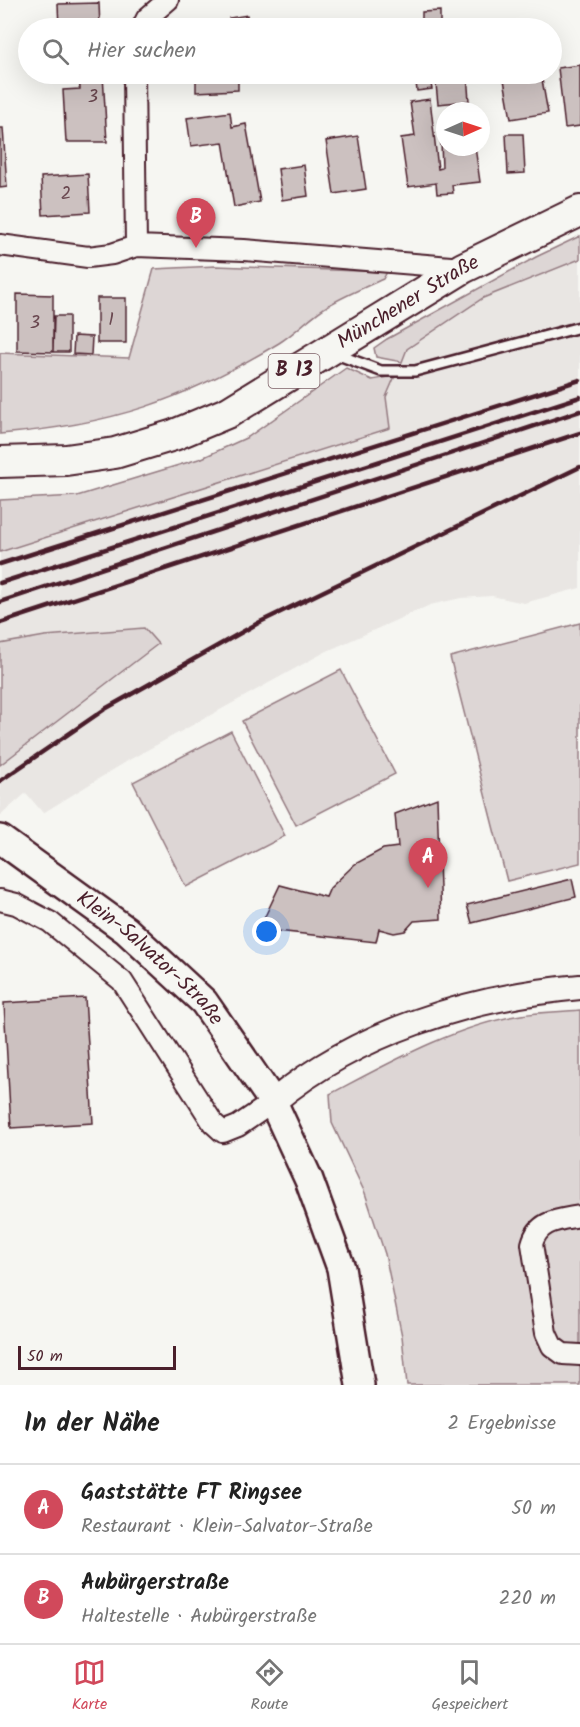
<!DOCTYPE html>
<html lang="de">
<head>
<meta charset="utf-8">
<style>
	:root { --surface:#fff; --page:#f2f2f2; --text:#222; --muted:#767676; --line:#e0e0e0; --accent:#d1495b }
	body { margin:0; font-family:Kalam,sans-serif; background:var(--page); color:var(--text) }
	.compass { position:absolute; left:436px; top:102px; width:54px; height:54px; border-radius:50%; background:var(--surface); box-shadow:0 6px 24px #0002; rotate:87deg }
	.scale { position:absolute; left:18px; bottom:15px; width:158px; box-sizing:border-box; padding-left:6px; border:3px solid #4a1f2b; border-top:0; font-size:16px; line-height:21px; white-space:nowrap; color:#4a1f2b; -webkit-text-stroke:4px #f6f6f2; paint-order:stroke }
	.you { position:absolute; left:267px; top:932px; width:21px; height:21px; margin:-15px; border:4px solid #fff; border-radius:50%; background:#1a73e8; box-shadow:0 0 0 9px #1a73e833 }
	.badge { display:grid; place-items:center; width:39px; height:39px; border-radius:50%; background:var(--accent); color:#fff; font-size:20px; font-weight:700 }
	.pin { position:absolute; translate:-50% -50px; filter:drop-shadow(0 2px 3px #0008) }
	.pin::after { content:''; position:absolute; top:32px; width:21px; height:18px; background:inherit; clip-path:polygon(0 0,100% 0,50% 100%) }
	.list { margin:0; padding:0; list-style:none }
	h2 { display:flex; justify-content:space-between; align-items:center; height:78px; margin:0; padding:0 24px; font-size:26px }
	h2 small { font-size:20px; font-weight:400; color:var(--muted) }
	.list li { display:grid; grid-template-columns:39px 1fr auto; gap:18px; align-items:center; box-sizing:border-box; height:90px; padding:0 24px; border-top:2px solid var(--line) }
	.list b { display:block; font-size:22px; white-space:nowrap }
	.list p { margin:0; font-size:20px; white-space:nowrap; color:var(--muted) }
	.list em { font-size:20px; font-style:normal; color:var(--muted) }
	.icon { flex:none; width:33px; height:33px; fill:none; stroke:currentColor; stroke-width:2; stroke-linecap:round; stroke-linejoin:round }
	.map { position:relative; flex:none; width:580px; height:1385px; overflow:hidden }
	.search { position:absolute; background:var(--surface); box-shadow:0 6px 24px #0002; left:18px; right:18px; top:18px; height:66px; display:flex; align-items:center; gap:15px; box-sizing:border-box; padding:0 21px; border-radius:33px; color:var(--muted); font-size:22px }
	.sheet { height:258px; background:var(--surface) }
	nav { display:flex; justify-content:space-around; align-items:center; box-sizing:border-box; height:84px; border-top:2px solid var(--line); background:var(--surface); font-size:16px; color:var(--muted) }
	nav a { display:grid; justify-items:center; gap:3px }
	nav .on { color:var(--accent) }
	.map>svg:first-child { display:block }
</style>
</head>
<body>
<div class="map">
<svg width="580" height="1385" viewBox="0 0 580 1385">
	<rect width="100%" height="100%" fill="#f6f6f2"/>
	<filter id="ink" filterUnits="userSpaceOnUse"><feTurbulence type="fractalNoise" baseFrequency=".0167" numOctaves="2"/><feDisplacementMap in="SourceGraphic" scale="12" xChannelSelector="R" yChannelSelector="G"/><feConvolveMatrix kernelMatrix="1 2 1 2 8 2 1 2 1" color-interpolation-filters="sRGB"/></filter>
	<g filter="url(#ink)">
		<path fill="#e9e6e3" d="M 580,259 L 580,588 L 524,603 L 492,596 L 461,598 L 430,605 L 325,652 L 129,760 L 43,813 L 26,793 L 0,816 L 0,766 L 158,644 L 144,628 L 45,636 L 0,644 L 0,552 L 390,428 L 386,397 L 407,349 L 483,298 Z"/>
		<path fill="#ddd6d5" stroke="#947a80" stroke-width="1.5" d="M 580,236 L 580,259 L 483,298 L 407,349 L 402,362 L 376,357 L 374,348 L 387,339 L 536,257 Z
			M 216,266 L 387,272 L 383,279 C 365,287 346,295 329,305 C 311,315 297,332 279,343 C 183,401 111,425 0,434 L 0,353 L 129,358 L 154,269 Z
			M 346,368 L 372,380 L 395,376 L 386,397 L 390,428 L 0,552 L 0,500 L 77,496 L 202,458 L 248,437 Z
			M 580,623 L 580,863 L 507,881 L 450,657 Z
			M 144,628 L 158,644 L 0,765 L 0,644 L 45,636 Z
			M 341,670 L 395,774 L 296,825 L 242,721 Z
			M 231,731 L 285,836 L 186,887 L 133,782 Z
			M 580,1010 L 580,1385 L 407,1385 L 402,1336 L 385,1254 L 365,1193 L 332,1123 L 330,1094 C 389,1063 454,1026 521,1015 C 540,1012 560,1012 580,1010 Z"/>
		<path fill="#ccc1c0" stroke="#4a1f2b" stroke-width="1.5" d="M 99,3 L 100,28 L 59,28 L 58,4 Z
			M 440,11 L 440,24 L 422,25 L 422,12 Z
			M 247,15 L 249,28 L 230,28 L 229,18 Z
			M 580,65 L 580,126 L 565,128 L 558,68 Z
			M 196,74 L 238,74 L 238,90 L 196,92 Z
			M 393,74 L 429,74 L 432,89 L 417,91 L 415,74 Z
			M 435,74 L 467,74 L 469,101 L 438,104 Z
			M 503,74 L 541,74 L 548,113 L 511,119 Z
			M 103,75 L 107,142 L 66,142 L 63,90 L 80,89 L 79,77 Z
			M 430,99 L 438,169 L 442,168 L 441,142 L 445,142 L 445,147 L 475,147 L 480,182 L 452,185 L 453,193 L 437,194 L 436,183 L 408,187 L 401,138 L 415,136 L 410,102 Z
			M 230,112 L 232,127 L 246,124 L 260,202 L 234,207 L 223,142 L 191,146 L 187,118 Z
			M 0,128 L 3,128 L 7,187 L 0,188 Z
			M 506,134 L 523,134 L 525,173 L 508,174 Z
			M 358,136 L 366,189 L 334,194 L 326,141 Z
			M 304,165 L 308,196 L 282,200 L 278,169 Z
			M 88,174 L 90,212 L 43,215 L 41,177 Z
			M 17,294 L 53,295 L 53,352 L 17,351 Z
			M 97,298 L 126,298 L 126,343 L 97,343 Z
			M 54,316 L 69,316 L 69,352 L 53,352 Z
			M 74,336 L 92,337 L 91,355 L 73,354 Z
			M 437,798 L 441,919 L 414,921 L 405,931 L 394,933 L 379,929 L 376,942 L 259,929 L 280,885 L 326,897 L 330,888 L 355,864 L 383,849 L 398,847 L 395,814 Z
			M 572,879 L 576,897 L 472,923 L 467,905 Z
			M 85,998 L 93,1123 L 11,1128 L 4,1003 Z"/>
		<g fill="none" stroke-linecap="round" stroke-linejoin="round">
			<defs>
				<path id="service" d="M 336,354 L 381,371 L 415,371 L 580,327"/>
				<path id="minor" d="M 142,28 L 147,18 L 168,0
					M 134,74 L 136,246
					M 0,245 L 88,257 L 112,254 L 136,246 L 244,250 L 463,268
					M 0,900 L 16,904 L 50,922 L 122,981 L 213,1123 L 223,1132 L 238,1126 L 273,1102
					M 580,1216 C 559,1220 538,1220 532,1244 L 546,1333 L 552,1346 L 563,1354 L 580,1355"/>
				<path id="tertiary" d="M 273,1102 C 358,1031 471,997 580,987"/>
				<g id="secondary">
					<path id="s1" d="M 0,839 L 126,930 L 204,1002 L 273,1102 L 309,1180 L 341,1268 L 360,1385"/>
				</g>
				<g id="primary">
					<path id="s2" d="M 0,462 L 66,460 L 115,453 L 174,435 L 229,412 L 463,268 L 580,211"/>
				</g>
			</defs>
			<use href="#service" stroke="#4a1f2b" stroke-width="14"/>
			<use href="#minor" stroke="#4a1f2b" stroke-width="24"/>
			<use href="#tertiary" stroke="#4a1f2b" stroke-width="28"/>
			<use href="#secondary" stroke="#4a1f2b" stroke-width="32"/>
			<use href="#primary" stroke="#4a1f2b" stroke-width="34"/>
			<use href="#service" stroke="#f6f6f2" stroke-width="9"/>
			<use href="#minor" stroke="#f6f6f2" stroke-width="20"/>
			<use href="#tertiary" stroke="#f6f6f2" stroke-width="24"/>
			<use href="#secondary" stroke="#f6f6f2" stroke-width="27"/>
			<use href="#primary" stroke="#f6f6f2" stroke-width="30"/>
			<path stroke="#4a1f2b" stroke-width="4.5" d="M 0,564 L 580,380
				M 0,583 L 580,397
				M 0,602 L 580,411
				M 0,623 L 580,433
				M 0,781 L 105,709 L 260,622 L 580,467"/>
		</g>
	</g>
	<g text-anchor="middle" dominant-baseline="central" stroke-width="5" stroke-linejoin="round" paint-order="stroke">
		<g font-size="18" fill="#6a4850">
			<text x="93" y="97">3</text>
			<text x="66" y="194">2</text>
			<text x="111" y="320">1</text>
			<text x="35" y="323">3</text>
		</g>
		<rect fill="#f6f6f2" stroke="#7e6067" stroke-width="1.5" x="268.5" y="354" width="51" height="34" rx="4.5"/>
		<g font-size="20" font-weight="bold" fill="#4a1f2b">
			<text x="294" y="371">B 13</text>
		</g>
		<g font-size="21" fill="#4a1f2b" stroke="#f6f6f2">
			<text stroke="none"><textPath href="#s2" startOffset="447">Münchener Straße</textPath></text>
			<text stroke="none"><textPath href="#s1" startOffset="192">Klein-Salvator-Straße</textPath></text>
		</g>
	</g>
</svg>
<svg class="compass" viewBox="-18 -18 36 36"><path d="M0-13l5 13h-10z" fill="#e53935"/><path d="M0 13l5-13h-10z" fill="#767676"/></svg>
<div class="scale">50 m</div>
<div class="you"></div>
<div class="pin badge" style="left:428px;top:888px">A</div>
<div class="pin badge" style="left:196px;top:248px">B</div>
<div class="search"><svg class="icon" aria-label="search" viewBox="0 0 24 24"><circle cx="10" cy="10" r="6"/><path d="M15 15l6 6"/></svg>Hier suchen</div>
</div>
<section class="sheet">
<h2>In der Nähe<small>2 Ergebnisse</small></h2>
<ul class="list">
<li><span class="badge">A</span><div><b>Gaststätte FT Ringsee</b><p>Restaurant · Klein-Salvator-Straße</p></div><em>50 m</em></li>
<li><span class="badge">B</span><div><b>Aubürgerstraße</b><p>Haltestelle · Aubürgerstraße</p></div><em>220 m</em></li>
</ul>
</section>
<nav>
<a class="on"><svg class="icon" aria-label="map" viewBox="0 0 24 24"><path d="M3 6l6-2 6 2 6-2v14l-6 2-6-2-6 2zM9 4v14M15 6v14"/></svg>Karte</a>
<a><svg class="icon" aria-label="directions" viewBox="0 0 24 24"><path d="M12 3l9 9-9 9-9-9zM9 14v-3h6M13 9l2 2-2 2"/></svg>Route</a>
<a><svg class="icon" aria-label="saved" viewBox="0 0 24 24"><path d="M7 4h10v16l-5-4-5 4z"/></svg>Gespeichert</a>
</nav>
</body>
</html>
